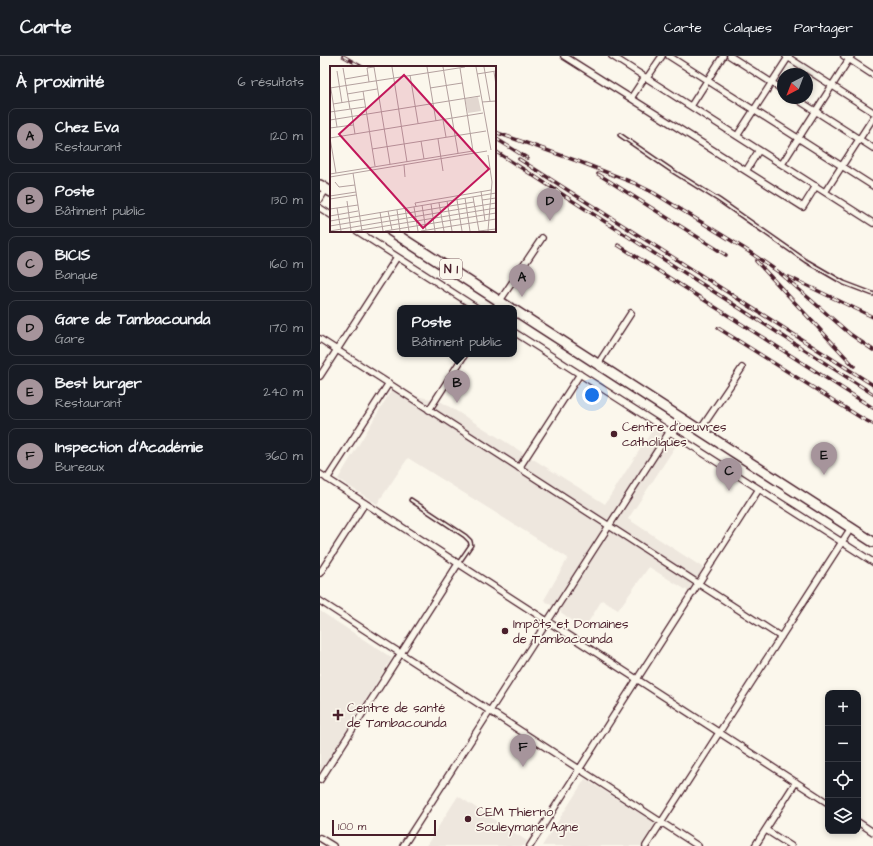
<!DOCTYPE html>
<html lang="fr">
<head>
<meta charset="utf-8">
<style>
	:root { --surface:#171b24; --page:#242831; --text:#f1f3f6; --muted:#9ea1a6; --line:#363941; --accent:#a6949b }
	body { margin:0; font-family:"Architects Daughter",sans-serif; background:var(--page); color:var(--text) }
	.controls { position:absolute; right:12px; bottom:12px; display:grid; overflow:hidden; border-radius:8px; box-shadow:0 2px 6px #0003 }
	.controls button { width:36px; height:36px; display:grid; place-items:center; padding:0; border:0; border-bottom:1px solid var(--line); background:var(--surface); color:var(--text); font:20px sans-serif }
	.compass { position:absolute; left:457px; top:12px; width:36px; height:36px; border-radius:50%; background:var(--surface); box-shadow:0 2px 6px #0003; rotate:222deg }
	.scale { position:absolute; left:12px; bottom:10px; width:104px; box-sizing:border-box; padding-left:4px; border:2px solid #4a1f2b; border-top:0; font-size:11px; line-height:14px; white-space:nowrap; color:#4a1f2b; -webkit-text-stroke:3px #fbf7ec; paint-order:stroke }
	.you { position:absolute; left:272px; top:339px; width:14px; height:14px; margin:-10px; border:3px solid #fff; border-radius:50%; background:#1a73e8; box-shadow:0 0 0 6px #1a73e833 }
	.badge { display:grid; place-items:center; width:26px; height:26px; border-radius:50%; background:var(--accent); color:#111; font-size:13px; font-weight:700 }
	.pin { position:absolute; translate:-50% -33px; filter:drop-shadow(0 1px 2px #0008) }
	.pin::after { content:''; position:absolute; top:21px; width:14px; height:12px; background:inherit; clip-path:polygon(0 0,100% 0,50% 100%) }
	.popup { position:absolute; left:77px; top:249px; width:120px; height:52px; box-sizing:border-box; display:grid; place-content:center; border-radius:8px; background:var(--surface); filter:drop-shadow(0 1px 3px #0005); font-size:13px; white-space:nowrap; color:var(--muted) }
	.popup b { font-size:15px; color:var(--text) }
	.popup::after { content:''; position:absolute; left:50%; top:100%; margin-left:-8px; border:8px solid transparent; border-top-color:var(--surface) }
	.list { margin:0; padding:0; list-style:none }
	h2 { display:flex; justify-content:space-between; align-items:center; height:52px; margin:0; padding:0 16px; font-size:17px }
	h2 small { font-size:13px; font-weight:400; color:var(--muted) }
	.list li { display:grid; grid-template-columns:26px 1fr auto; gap:12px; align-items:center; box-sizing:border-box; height:56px; margin:0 8px 8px; padding:0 8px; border:1px solid var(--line); border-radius:8px }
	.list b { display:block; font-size:15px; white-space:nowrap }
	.list p { margin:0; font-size:13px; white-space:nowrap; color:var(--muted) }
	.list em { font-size:13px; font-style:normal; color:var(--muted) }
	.icon { flex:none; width:22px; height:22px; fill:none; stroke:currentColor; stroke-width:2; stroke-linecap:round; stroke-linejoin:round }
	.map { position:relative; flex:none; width:553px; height:790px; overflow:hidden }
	header { display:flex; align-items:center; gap:24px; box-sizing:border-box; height:56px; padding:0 20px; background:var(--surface); border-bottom:1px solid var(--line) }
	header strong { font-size:19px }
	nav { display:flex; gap:22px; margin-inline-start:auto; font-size:14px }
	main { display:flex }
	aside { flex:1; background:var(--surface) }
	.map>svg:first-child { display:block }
</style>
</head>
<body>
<header>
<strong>Carte</strong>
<nav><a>Carte</a><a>Calques</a><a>Partager</a></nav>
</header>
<main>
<aside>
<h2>À proximité<small>6 résultats</small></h2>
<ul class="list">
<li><span class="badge">A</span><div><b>Chez Eva</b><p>Restaurant</p></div><em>120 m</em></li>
<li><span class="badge">B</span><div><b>Poste</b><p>Bâtiment public</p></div><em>130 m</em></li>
<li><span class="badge">C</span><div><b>BICIS</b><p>Banque</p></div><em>160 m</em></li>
<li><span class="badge">D</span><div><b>Gare de Tambacounda</b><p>Gare</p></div><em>170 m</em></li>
<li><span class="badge">E</span><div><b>Best burger</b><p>Restaurant</p></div><em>240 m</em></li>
<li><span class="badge">F</span><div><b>Inspection d'Académie</b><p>Bureaux</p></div><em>360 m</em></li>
</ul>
</aside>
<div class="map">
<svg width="553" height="790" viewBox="0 0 553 790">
	<rect width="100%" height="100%" fill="#fbf7ec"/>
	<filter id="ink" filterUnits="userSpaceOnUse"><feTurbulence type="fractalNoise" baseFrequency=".025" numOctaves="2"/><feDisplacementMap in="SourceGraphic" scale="8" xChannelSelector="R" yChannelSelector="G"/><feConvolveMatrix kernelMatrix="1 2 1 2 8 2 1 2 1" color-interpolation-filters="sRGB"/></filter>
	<g filter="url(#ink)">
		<path fill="#eee7de" d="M 71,335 L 120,345 L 285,448 L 335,370 L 359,385 L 308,463 L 385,513 L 371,537 L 329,511 L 298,554 L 282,544 L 264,573 L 224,544 L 248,502 L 88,402 L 57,448 L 18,423 Z
			M 0,555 L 72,602 L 0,716 Z
			M 265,723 L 335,767 L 321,790 L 222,790 Z
			M 138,740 L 207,785 L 204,790 L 106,790 Z"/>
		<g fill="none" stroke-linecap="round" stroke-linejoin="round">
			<defs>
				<path id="service" d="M 300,79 L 351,114 L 399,144 L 486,205 L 524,227 L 553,238
					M 91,444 L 145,480 L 150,485 L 151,489 L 138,508"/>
				<path id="minor" d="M 244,0 L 483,151 L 496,130
					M 292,0 L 553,167
					M 349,0 L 553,130
					M 410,0 L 463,34
					M 466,0 L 553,56
					M 524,0 L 553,19
					M 327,22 L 342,0
					M 311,42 L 325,21
					M 475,42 L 553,92
					M 371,50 L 403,0
					M 417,80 L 469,0
					M 462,108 L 531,0
					M 426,115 L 439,94
					M 505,136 L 553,62
					M 0,143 L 6,133
					M 0,152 L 11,159
					M 37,175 L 157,252
					M 175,252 L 222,182
					M 194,276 L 553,506
					M 0,283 L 461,581
					M 278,308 L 311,257
					M 0,320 L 77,201
					M 109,354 L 145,298
					M 380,374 L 422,312
					M 199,412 L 260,318
					M 0,418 L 508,747
					M 7,423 L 69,327
					M 0,517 L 45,447
					M 0,545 L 378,790
					M 0,724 L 138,508
					M 538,766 L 553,776
					M 446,774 L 471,790
					M 0,782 L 13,790
					M 83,790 L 350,375
					M 210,790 L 439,433
					M 326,790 L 531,472
					M 435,790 L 476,726"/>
				<path id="trunk" d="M 0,129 L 11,136
					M 71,175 L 190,252
					M 194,254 L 553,486"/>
			</defs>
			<use href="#service" stroke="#4a1f2b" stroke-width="5.5"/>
			<use href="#minor" stroke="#4a1f2b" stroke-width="8"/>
			<use href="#trunk" stroke="#4a1f2b" stroke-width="12"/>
			<use href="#service" stroke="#fbf7ec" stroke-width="2.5"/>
			<use href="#minor" stroke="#fbf7ec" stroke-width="5.5"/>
			<use href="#trunk" stroke="#fbf7ec" stroke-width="9"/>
			<defs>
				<path id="rail" d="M 23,0 L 42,11
					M 175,76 L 260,106 L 314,127 L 334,137 L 425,193 L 460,217 L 530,278 L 553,294
					M 175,82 L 207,102
					M 175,95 L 553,338
					M 199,103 L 553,329
					M 278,118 L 406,199
					M 298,189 L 553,352
					M 436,205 L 534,310
					M 469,221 L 553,261
					M 398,272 L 543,363 L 553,368"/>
			</defs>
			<use href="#rail" stroke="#4a1f2b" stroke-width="3.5"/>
			<use href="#rail" stroke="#fbf7ec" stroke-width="2" stroke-dasharray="6" stroke-linecap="butt"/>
		</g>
	</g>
	<g fill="#4a1f2b" stroke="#fbf7ec" stroke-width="1.5">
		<circle cx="294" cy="378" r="4"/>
		<circle cx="185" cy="575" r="4"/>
		<path d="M16 653h4v4h4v4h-4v4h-4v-4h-4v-4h4z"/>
		<circle cx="148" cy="763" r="4"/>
	</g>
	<g text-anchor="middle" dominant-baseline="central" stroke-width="3.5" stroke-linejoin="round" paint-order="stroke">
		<rect fill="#fbf7ec" stroke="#7f6065" stroke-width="1" x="120" y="203" width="22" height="20" rx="3"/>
		<g font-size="12" font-weight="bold" fill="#4a1f2b">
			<text x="131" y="213">N 1</text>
		</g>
		<g font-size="13" fill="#4a1f2b" stroke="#fbf7ec" text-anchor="start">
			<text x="302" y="371">Centre d'oeuvres<tspan x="302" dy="15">catholiques</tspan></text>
			<text x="193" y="568">Impôts et Domaines<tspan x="193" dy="15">de Tambacounda</tspan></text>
			<text x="27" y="652">Centre de santé<tspan x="27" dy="15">de Tambacounda</tspan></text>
			<text x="156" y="756">CEM Thierno<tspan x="156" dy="15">Souleymane Agne</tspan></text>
		</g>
	</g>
	<g transform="translate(10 10)">
		<rect width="166" height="166" fill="#fbf7ec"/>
		<path d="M 148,31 L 151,45 L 138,47 L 135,33 Z" fill="#e2d7d0"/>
		<path fill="none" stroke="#b4a19f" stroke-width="1" d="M 44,1 L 60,98M 62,1 L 77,96M 97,1 L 106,55M 113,1 L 122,52M 146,1 L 161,84M 154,1 L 160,35M 13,2 L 20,43M 130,2 L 143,85M 7,5 L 12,37M 164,6 L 166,19M 147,8 L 166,5M 80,9 L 88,57M 15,13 L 38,9M 39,16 L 37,2 L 44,1M 0,17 L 7,61M 0,22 L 135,1M 100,22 L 132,17M 33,25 L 45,100M 17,28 L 47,23M 152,36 L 166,35M 3,38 L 34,33M 21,43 L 25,68M 0,46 L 35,41M 122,52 L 128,87M 0,54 L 150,30M 113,54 L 116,71M 0,62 L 23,59M 0,72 L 153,47M 0,72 L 6,107M 108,73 L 113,105M 91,75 L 94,93M 42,83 L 156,65M 158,89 L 162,116 L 158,165M 74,99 L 75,111M 23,107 L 32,165M 0,108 L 143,85M 0,111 L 157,85M 5,116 L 9,121 L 25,119M 151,125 L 155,155M 0,130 L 26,126M 143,131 L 149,165M 135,132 L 140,165M 0,133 L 26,129M 127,134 L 132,165M 152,134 L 166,132M 17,135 L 21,165M 117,135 L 122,165M 109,137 L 114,165M 101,138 L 105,165M 92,139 L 96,164M 86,140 L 85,137 L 161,124M 84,141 L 88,165M 7,142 L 11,165M 75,142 L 79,165M 0,143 L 28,139M 67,144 L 70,165M 58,145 L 62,164M 50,146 L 53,165M 0,150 L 28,145M 0,155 L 166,127M 0,160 L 144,136M 0,165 L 166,137M 25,165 L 166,142M 55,165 L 166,147M 91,165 L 166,153M 149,165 L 166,163"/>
		<path fill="#c2185b" fill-opacity="0.15" stroke="#c2185b" stroke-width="2" d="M 74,9 L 159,103 L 93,162 L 9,68 Z"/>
		<rect width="166" height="166" fill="none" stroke="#4a1f2b" stroke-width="2"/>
	</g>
</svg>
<div class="controls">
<button>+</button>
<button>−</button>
<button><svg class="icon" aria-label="locate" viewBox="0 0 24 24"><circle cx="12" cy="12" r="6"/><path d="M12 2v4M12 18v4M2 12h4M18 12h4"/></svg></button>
<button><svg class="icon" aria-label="layers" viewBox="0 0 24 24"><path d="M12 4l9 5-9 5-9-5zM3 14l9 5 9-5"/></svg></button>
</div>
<svg class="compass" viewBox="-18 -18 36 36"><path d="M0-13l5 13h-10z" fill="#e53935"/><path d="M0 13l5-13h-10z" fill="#9ea1a6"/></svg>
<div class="scale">100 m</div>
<div class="you"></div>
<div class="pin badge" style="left:202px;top:241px">A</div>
<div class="pin badge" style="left:137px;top:347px">B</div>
<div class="popup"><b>Poste</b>Bâtiment public</div>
<div class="pin badge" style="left:409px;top:435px">C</div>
<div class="pin badge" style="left:230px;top:165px">D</div>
<div class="pin badge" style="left:504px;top:419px">E</div>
<div class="pin badge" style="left:203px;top:711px">F</div>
</div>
</main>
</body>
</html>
